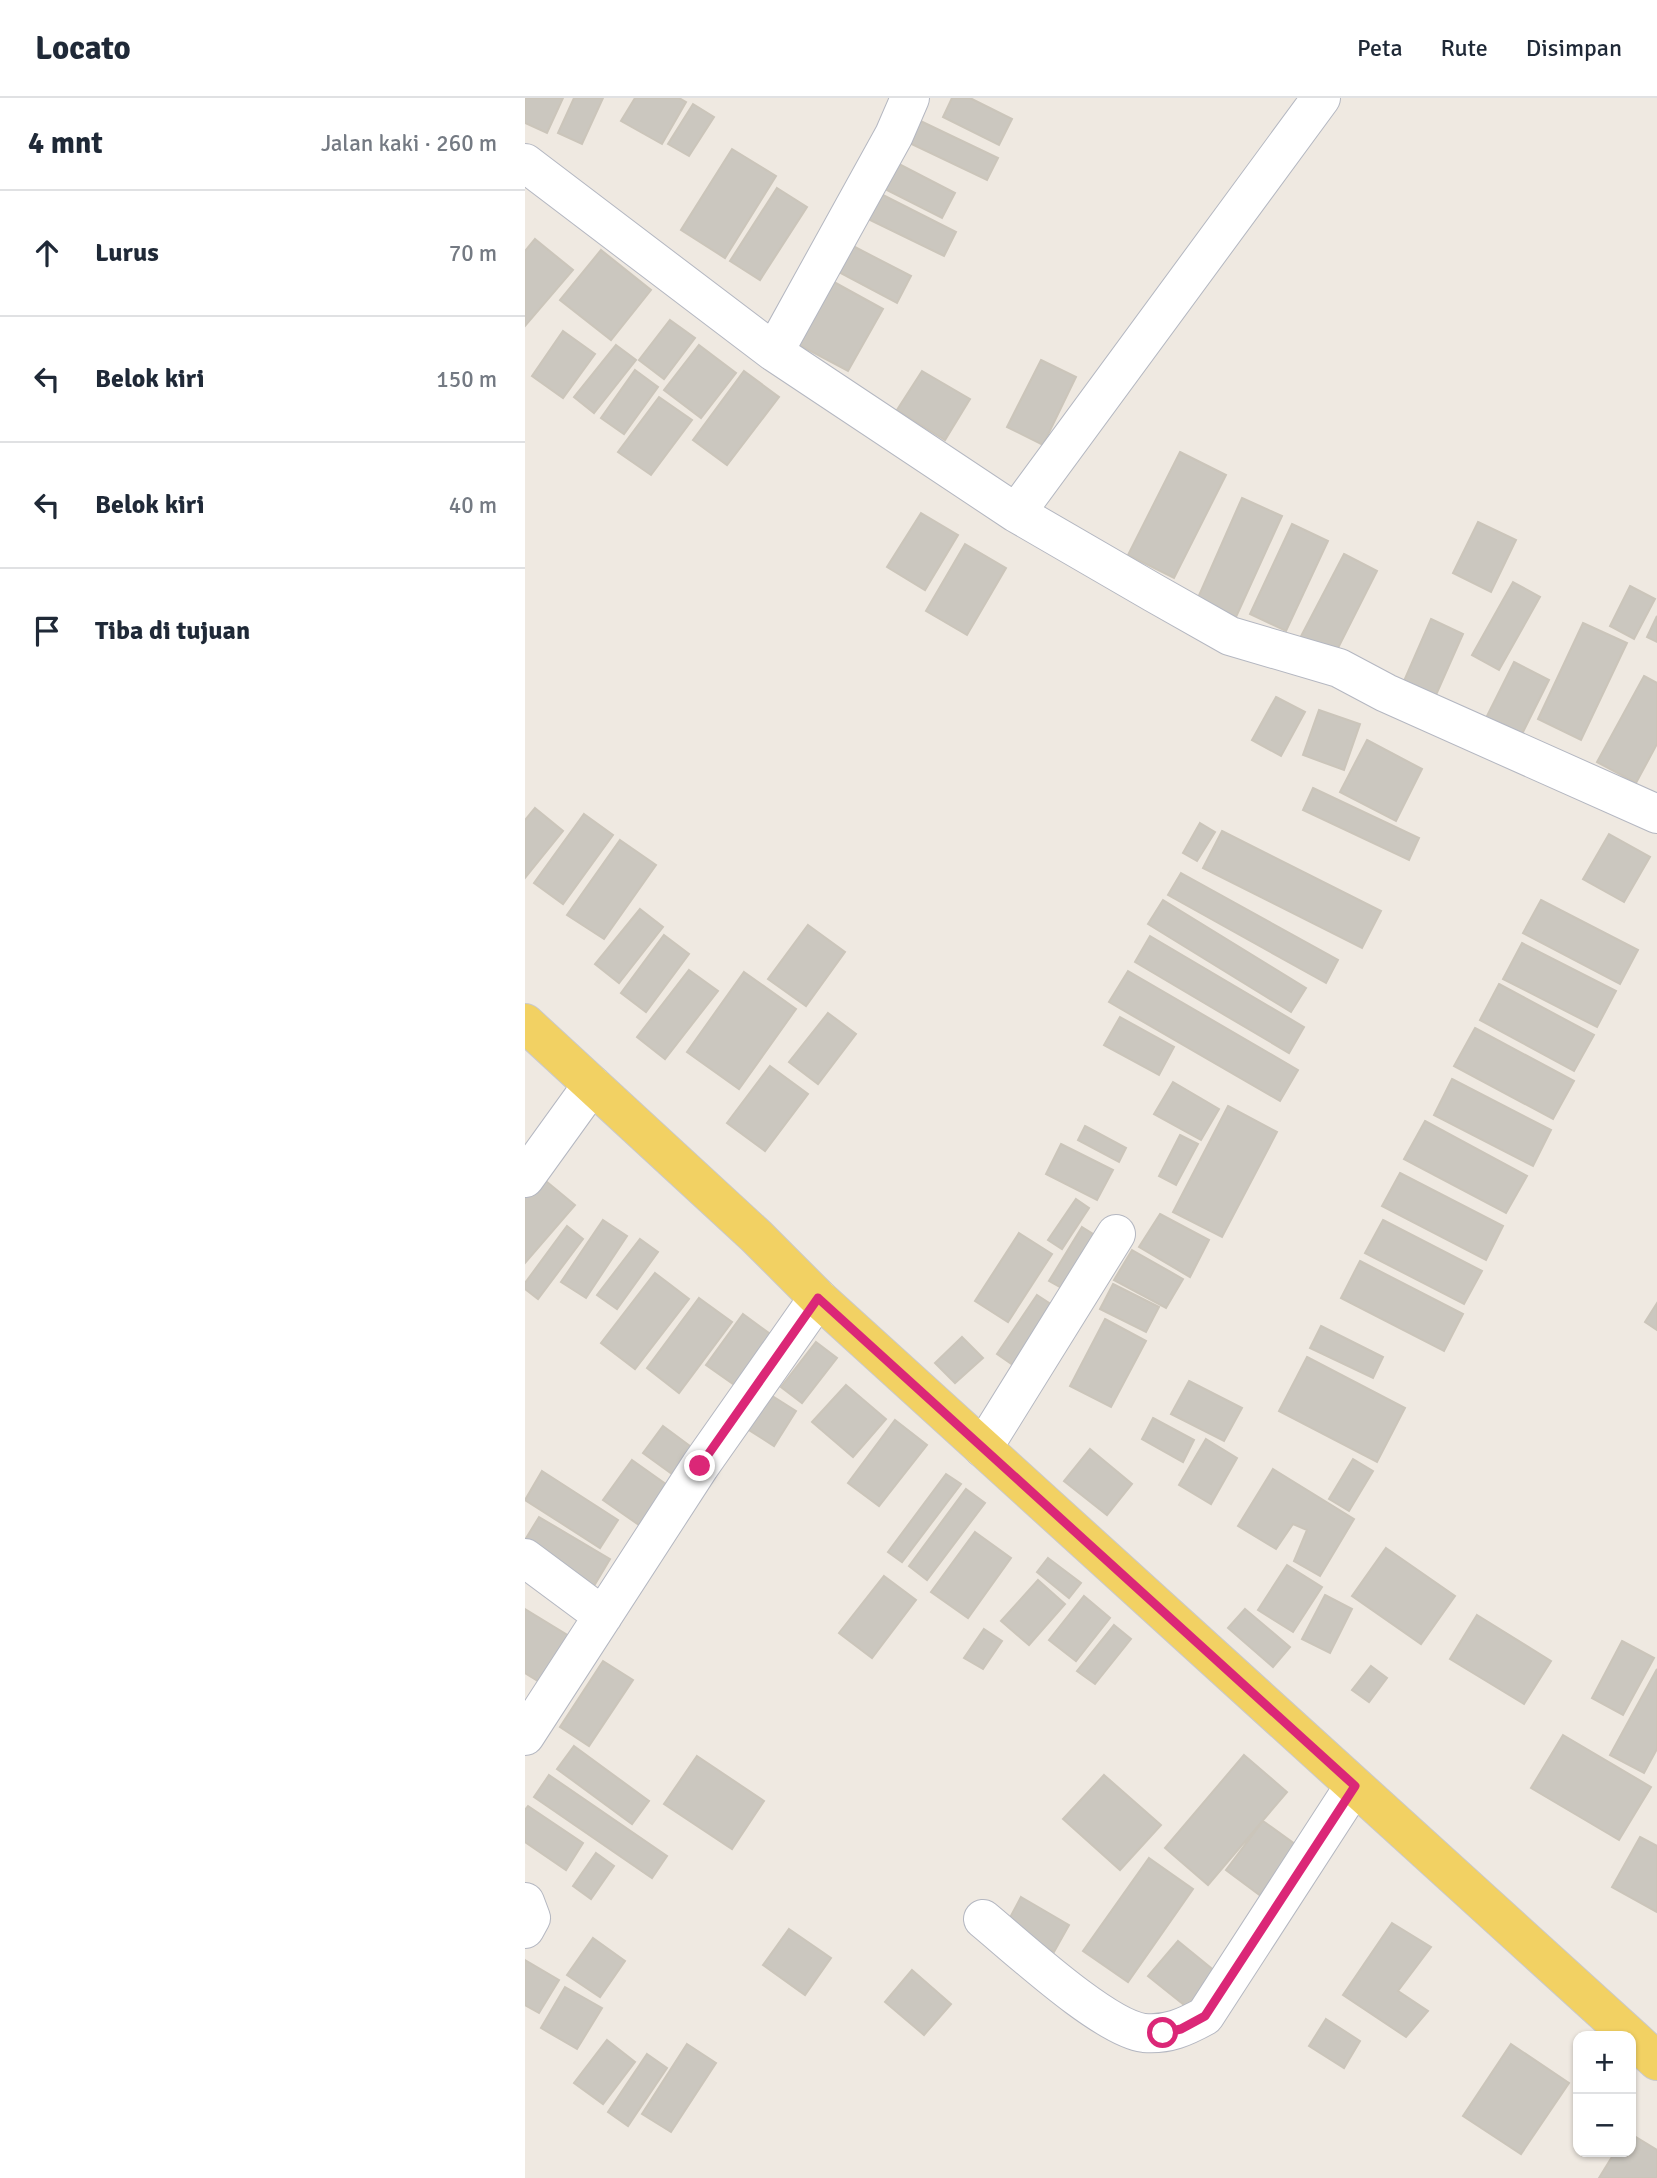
<!DOCTYPE html>
<html lang="id">
<head>
<meta charset="utf-8">
<style>
	:root { --surface:#fff; --page:#f2f2f3; --text:#1f2937; --muted:#747a83; --line:#e0e1e3 }
	body { margin:0; font-family:Signika,sans-serif; background:var(--page); color:var(--text) }
	.controls { position:absolute; right:21px; bottom:21px; display:grid; overflow:hidden; border-radius:14px; box-shadow:0 2px 5px #0004 }
	.controls button { width:63px; height:63px; display:grid; place-items:center; padding:0; border:0; border-bottom:2px solid var(--line); background:var(--surface); color:var(--text); font:35px sans-serif }
	.stop { position:absolute; width:21px; height:21px; margin:-16px; border:5px solid #db2777; border-radius:50%; background:#fff }
	.stop.end { background:#db2777; border-color:#fff; box-shadow:0 2px 7px #0008 }
	.list { margin:0; padding:0; list-style:none }
	h2 { display:flex; justify-content:space-between; align-items:center; height:91px; margin:0; padding:0 28px; font-size:30px }
	h2 small { font-size:23px; font-weight:400; color:var(--muted) }
	.list li { display:grid; grid-template-columns:46px 1fr auto; gap:21px; align-items:center; box-sizing:border-box; height:126px; padding:0 28px; border-top:2px solid var(--line) }
	.list b { display:block; font-size:26px; white-space:nowrap }
	.list em { font-size:23px; font-style:normal; color:var(--muted) }
	.icon { flex:none; width:38px; height:38px; fill:none; stroke:currentColor; stroke-width:2; stroke-linecap:round; stroke-linejoin:round }
	.map { position:relative; flex:none; width:1132px; height:2080px; overflow:hidden }
	header { display:flex; align-items:center; gap:42px; box-sizing:border-box; height:98px; padding:0 35px; background:var(--surface); border-bottom:2px solid var(--line) }
	header strong { font-size:33px }
	nav { display:flex; gap:38px; margin-inline-start:auto; font-size:24px }
	main { display:flex }
	aside { flex:1; background:var(--surface) }
	.map>svg:first-child { display:block }
</style>
</head>
<body>
<header>
<strong>Locato</strong>
<nav><a>Peta</a><a>Rute</a><a>Disimpan</a></nav>
</header>
<main>
<aside>
<h2>4 mnt<small>Jalan kaki · 260 m</small></h2>
<ul class="list">
<li><svg class="icon" aria-label="ahead" viewBox="0 0 24 24"><path d="M12 20V5M6 11l6-6 6 6"/></svg><div><b>Lurus</b></div><em>70 m</em></li>
<li><svg class="icon" aria-label="left" viewBox="0 0 24 24"><path d="M17 20v-9H6M10 6l-5 5 5 5"/></svg><div><b>Belok kiri</b></div><em>150 m</em></li>
<li><svg class="icon" aria-label="left" viewBox="0 0 24 24"><path d="M17 20v-9H6M10 6l-5 5 5 5"/></svg><div><b>Belok kiri</b></div><em>40 m</em></li>
<li><svg class="icon" aria-label="arrive" viewBox="0 0 24 24"><path d="M6 21V4h12l-3 4 3 4H6"/></svg><div><b>Tiba di tujuan</b></div></li>
</ul>
</aside>
<div class="map">
<svg width="1132" height="2080" viewBox="0 0 1132 2080">
	<rect width="100%" height="100%" fill="#efe9e1"/>
	<path fill="#cbc7bf" stroke="#cbc5ba" stroke-width="2" d="M 0,0 L 38,0 L 22,35 L 0,25 Z
		M 49,0 L 78,0 L 57,46 L 33,35 Z
		M 110,0 L 154,0 L 161,4 L 137,46 L 96,23 Z
		M 427,0 L 445,0 L 487,21 L 474,47 L 418,19 Z
		M 168,6 L 189,19 L 164,58 L 143,46 Z
		M 385,18 L 473,60 L 462,82 L 374,40 Z
		M 207,51 L 251,78 L 200,160 L 156,132 Z
		M 370,64 L 430,95 L 417,120 L 358,90 Z
		M 252,90 L 282,109 L 235,182 L 205,163 Z
		M 352,94 L 431,134 L 419,158 L 339,119 Z
		M 10,141 L 48,172 L 0,228 L 0,153 Z
		M 326,147 L 386,178 L 372,205 L 312,173 Z
		M 76,152 L 126,192 L 86,242 L 35,202 Z
		M 298,178 L 358,211 L 323,273 L 263,241 Z
		M 145,222 L 170,240 L 139,281 L 114,262 Z
		M 38,233 L 70,256 L 38,300 L 7,278 Z
		M 91,247 L 111,262 L 69,315 L 49,299 Z
		M 174,247 L 211,275 L 176,320 L 139,292 Z
		M 516,262 L 551,279 L 518,347 L 482,329 Z
		M 110,272 L 133,289 L 99,336 L 76,320 Z
		M 219,273 L 254,299 L 202,367 L 168,342 Z
		M 397,273 L 445,301 L 420,342 L 372,312 Z
		M 134,299 L 167,322 L 126,377 L 93,354 Z
		M 655,354 L 701,377 L 649,480 L 603,457 Z
		M 717,400 L 757,418 L 711,519 L 672,502 Z
		M 396,415 L 433,437 L 400,492 L 362,469 Z
		M 953,424 L 991,442 L 966,494 L 928,475 Z
		M 767,426 L 803,443 L 761,533 L 725,516 Z
		M 440,446 L 481,470 L 442,537 L 401,513 Z
		M 819,456 L 852,473 L 808,560 L 774,542 Z
		M 988,484 L 1015,499 L 974,572 L 947,557 Z
		M 1105,488 L 1130,501 L 1109,541 L 1085,528 Z
		M 1132,518 L 1132,544 L 1122,539 Z
		M 906,521 L 938,536 L 911,597 L 879,583 Z
		M 1058,525 L 1102,545 L 1056,642 L 1013,621 Z
		M 989,564 L 1024,582 L 994,642 L 959,624 Z
		M 1119,578 L 1132,585 L 1132,646 L 1111,685 L 1072,664 Z
		M 751,599 L 780,614 L 756,658 L 727,642 Z
		M 794,612 L 835,626 L 819,672 L 778,657 Z
		M 842,642 L 897,671 L 871,723 L 815,694 Z
		M 788,690 L 894,740 L 884,762 L 778,712 Z
		M 10,710 L 38,733 L 0,780 L 0,722 Z
		M 59,716 L 88,737 L 38,806 L 9,785 Z
		M 675,725 L 690,734 L 672,763 L 658,755 Z
		M 697,733 L 856,813 L 837,850 L 678,770 Z
		M 1084,736 L 1125,759 L 1099,804 L 1058,781 Z
		M 95,742 L 131,767 L 79,841 L 42,817 Z
		M 656,775 L 813,862 L 801,885 L 643,797 Z
		M 638,802 L 781,890 L 766,914 L 623,826 Z
		M 1016,802 L 1113,852 L 1095,886 L 998,835 Z
		M 115,811 L 138,829 L 94,885 L 70,866 Z
		M 283,827 L 320,854 L 281,908 L 243,881 Z
		M 139,837 L 164,856 L 121,914 L 96,895 Z
		M 625,838 L 779,929 L 764,955 L 610,864 Z
		M 997,845 L 1091,893 L 1072,929 L 978,881 Z
		M 164,872 L 193,893 L 140,961 L 112,939 Z
		M 603,873 L 773,972 L 755,1003 L 584,904 Z
		M 219,874 L 271,911 L 214,991 L 162,954 Z
		M 974,886 L 1069,937 L 1049,973 L 955,922 Z
		M 303,915 L 331,936 L 293,986 L 264,964 Z
		M 595,919 L 649,949 L 634,977 L 579,947 Z
		M 950,930 L 1049,983 L 1028,1021 L 929,968 Z
		M 245,968 L 283,996 L 240,1053 L 202,1025 Z
		M 927,981 L 1026,1032 L 1008,1068 L 909,1017 Z
		M 648,984 L 694,1011 L 676,1042 L 629,1016 Z
		M 703,1008 L 752,1034 L 697,1139 L 648,1114 Z
		M 900,1023 L 1002,1078 L 981,1115 L 879,1061 Z
		M 560,1028 L 601,1050 L 594,1064 L 553,1042 Z
		M 655,1037 L 673,1046 L 651,1087 L 634,1078 Z
		M 536,1046 L 588,1072 L 572,1102 L 521,1076 Z
		M 875,1075 L 978,1128 L 961,1162 L 857,1108 Z
		M 16,1079 L 50,1107 L 0,1165 L 0,1098 Z
		M 551,1101 L 564,1110 L 537,1151 L 523,1142 Z
		M 635,1116 L 684,1142 L 665,1179 L 614,1149 Z
		M 78,1122 L 102,1138 L 61,1200 L 36,1184 Z
		M 858,1122 L 957,1173 L 939,1206 L 840,1155 Z
		M 42,1128 L 58,1141 L 13,1201 L 0,1191 L 0,1185 Z
		M 557,1129 L 581,1144 L 549,1197 L 524,1183 Z
		M 494,1135 L 527,1156 L 483,1224 L 450,1203 Z
		M 115,1141 L 133,1154 L 92,1211 L 72,1197 Z
		M 607,1152 L 658,1181 L 641,1210 L 589,1182 Z
		M 835,1163 L 938,1216 L 919,1253 L 816,1200 Z
		M 130,1175 L 164,1201 L 110,1271 L 76,1245 Z
		M 588,1186 L 634,1209 L 621,1234 L 575,1211 Z
		M 512,1197 L 538,1214 L 498,1274 L 472,1256 Z
		M 174,1200 L 207,1224 L 154,1295 L 122,1270 Z
		M 1132,1205 L 1132,1232 L 1120,1224 Z
		M 218,1216 L 248,1238 L 211,1288 L 181,1267 Z
		M 580,1221 L 621,1243 L 586,1309 L 545,1288 Z
		M 796,1228 L 858,1259 L 848,1280 L 785,1250 Z
		M 437,1239 L 458,1260 L 430,1285 L 410,1265 Z
		M 291,1244 L 312,1260 L 277,1305 L 256,1289 Z
		M 782,1259 L 880,1310 L 852,1364 L 754,1313 Z
		M 664,1283 L 717,1310 L 699,1343 L 646,1316 Z
		M 321,1287 L 361,1321 L 328,1359 L 287,1324 Z
		M 241,1294 L 271,1313 L 249,1348 L 219,1329 Z
		M 628,1320 L 669,1342 L 658,1364 L 617,1341 Z
		M 370,1322 L 402,1347 L 354,1408 L 323,1385 Z
		M 138,1328 L 173,1354 L 154,1381 L 118,1355 Z
		M 681,1341 L 712,1360 L 686,1406 L 654,1387 Z
		M 565,1351 L 607,1386 L 582,1417 L 539,1383 Z
		M 828,1361 L 848,1373 L 824,1413 L 804,1401 Z
		M 107,1362 L 152,1394 L 124,1434 L 78,1402 Z
		M 748,1371 L 829,1421 L 795,1478 L 769,1463 L 782,1432 L 768,1426 L 751,1451 L 713,1428 Z
		M 17,1373 L 93,1422 L 75,1450 L 0,1402 Z
		M 421,1376 L 436,1386 L 377,1464 L 363,1454 Z
		M 441,1391 L 460,1405 L 402,1482 L 384,1468 Z
		M 14,1419 L 85,1461 L 66,1493 L 0,1442 Z
		M 450,1434 L 486,1460 L 443,1520 L 406,1494 Z
		M 861,1450 L 930,1498 L 896,1546 L 827,1498 Z
		M 523,1460 L 556,1485 L 544,1500 L 512,1474 Z
		M 762,1467 L 797,1489 L 768,1534 L 733,1512 Z
		M 359,1478 L 391,1502 L 347,1560 L 314,1535 Z
		M 513,1482 L 540,1506 L 504,1547 L 476,1523 Z
		M 800,1497 L 827,1511 L 805,1555 L 777,1541 Z
		M 559,1498 L 585,1520 L 551,1563 L 524,1542 Z
		M 0,1511 L 54,1544 L 26,1591 L 0,1575 Z
		M 720,1511 L 765,1549 L 748,1569 L 703,1530 Z
		M 952,1517 L 1026,1563 L 999,1606 L 925,1561 Z
		M 589,1527 L 606,1541 L 570,1586 L 552,1573 Z
		M 459,1531 L 477,1543 L 458,1571 L 439,1560 Z
		M 1097,1543 L 1129,1560 L 1098,1617 L 1067,1600 Z
		M 78,1563 L 108,1582 L 64,1648 L 35,1629 Z
		M 846,1568 L 862,1580 L 844,1604 L 827,1592 Z
		M 1132,1571 L 1132,1651 L 1119,1675 L 1085,1657 Z
		M 1038,1637 L 1126,1689 L 1094,1742 L 1006,1690 Z
		M 49,1648 L 124,1703 L 107,1726 L 32,1671 Z
		M 719,1657 L 762,1694 L 683,1787 L 640,1750 Z
		M 172,1658 L 239,1703 L 207,1751 L 139,1706 Z
		M 24,1677 L 142,1758 L 127,1780 L 9,1699 Z
		M 579,1677 L 636,1727 L 595,1772 L 538,1721 Z
		M 3,1708 L 58,1745 L 41,1772 L 0,1744 L 0,1712 Z
		M 738,1723 L 781,1754 L 744,1804 L 701,1772 Z
		M 1115,1739 L 1132,1748 L 1132,1814 L 1087,1789 Z
		M 71,1755 L 89,1768 L 66,1801 L 48,1788 Z
		M 624,1760 L 668,1791 L 603,1884 L 558,1853 Z
		M 496,1799 L 544,1827 L 529,1854 L 481,1827 Z
		M 867,1825 L 906,1849 L 873,1893 L 903,1913 L 881,1939 L 818,1897 Z
		M 264,1831 L 306,1860 L 280,1897 L 238,1867 Z
		M 68,1840 L 100,1863 L 75,1899 L 42,1877 Z
		M 653,1843 L 697,1879 L 668,1914 L 623,1878 Z
		M 0,1862 L 34,1882 L 14,1915 L 0,1907 Z
		M 387,1872 L 426,1906 L 399,1937 L 360,1904 Z
		M 40,1889 L 77,1910 L 52,1951 L 16,1930 Z
		M 801,1921 L 835,1943 L 819,1970 L 784,1948 Z
		M 82,1942 L 110,1964 L 78,2006 L 49,1985 Z
		M 162,1946 L 191,1965 L 146,2034 L 117,2016 Z
		M 986,1946 L 1044,1985 L 996,2056 L 938,2018 Z
		M 122,1956 L 142,1970 L 103,2028 L 83,2014 Z
		M 1106,2036 L 1132,2052 L 1132,2080 L 1074,2080 L 1090,2054 L 1106,2054 Z"/>
	<g fill="none" stroke-linecap="round" stroke-linejoin="round">
		<defs>
			<path id="minor" d="M 0,65 L 249,254 L 491,415 L 629,495 L 705,538 L 814,570 L 861,595 L 1132,716
				M 249,254 L 369,37 L 385,0
				M 491,415 L 796,0
				M 0,1080 L 67,987
				M 458,1350 L 591,1136
				M 0,1460 L 78,1518
				M 0,1638 L 175,1368 L 293,1200
				M 0,1804 L 6,1820 L 0,1831
				M 458,1821 C 492,1849 579,1930 619,1935 C 643,1937 660,1929 680,1918 L 829,1688"/>
			<path id="major" d="M 0,925 L 231,1138 L 293,1200 L 1105,1938
				M 1106,1939 L 1132,1963"/>
		</defs>
		<use href="#minor" stroke="#b4b7c1" stroke-width="40"/>
		<use href="#major" stroke="#c9c9c9" stroke-width="40"/>
		<use href="#minor" stroke="#fff" stroke-width="38"/>
		<use href="#major" stroke="#f2d163" stroke-width="38"/>
	</g>
	<g fill="none" stroke-linecap="round" stroke-linejoin="round">
		<path stroke="#db2777" stroke-width="9" d="M 175,1368 L 293,1200 L 830,1688 L 680,1918 L 656,1931 L 638,1935"/>
	</g>
</svg>
<div class="controls">
<button>+</button>
<button>−</button>
</div>
<div class="stop" style="left:638px;top:1935px"></div>
<div class="stop end" style="left:175px;top:1368px"></div>
</div>
</main>
</body>
</html>
